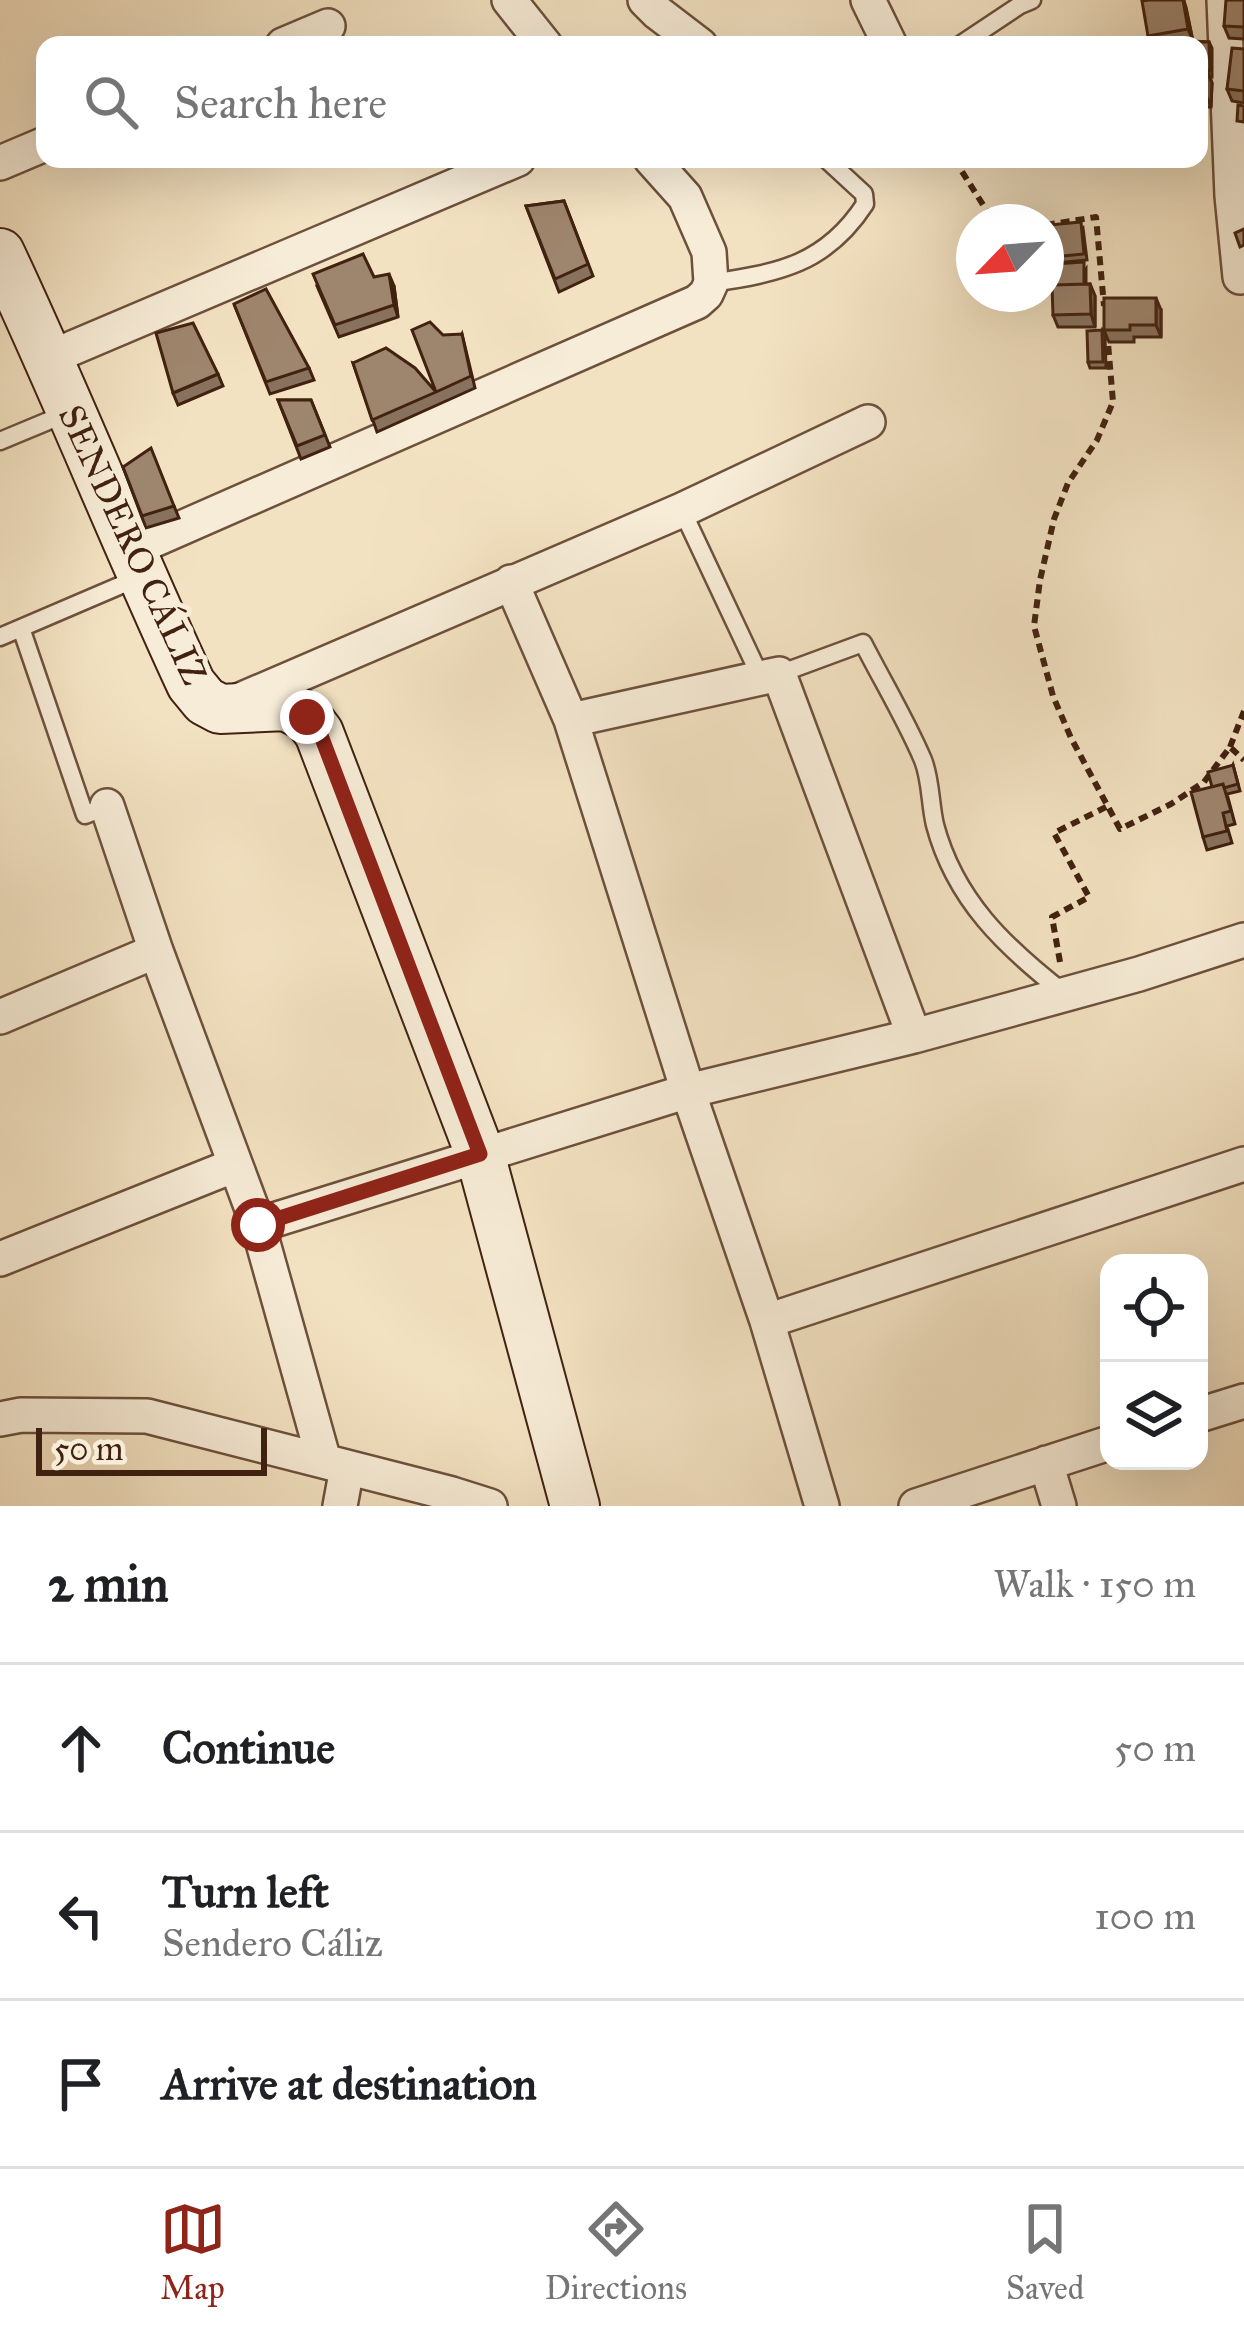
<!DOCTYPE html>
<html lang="en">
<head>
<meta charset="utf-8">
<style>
	:root { --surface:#fff; --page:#f6f6f6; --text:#202124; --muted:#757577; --line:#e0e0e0; --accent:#8f2418 }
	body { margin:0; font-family:"IM FELL Great Primer",serif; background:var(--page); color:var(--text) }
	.controls { position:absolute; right:36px; bottom:36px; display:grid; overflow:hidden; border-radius:24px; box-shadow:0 12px 48px #0002 }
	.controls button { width:108px; height:108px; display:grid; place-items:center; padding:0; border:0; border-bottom:3px solid var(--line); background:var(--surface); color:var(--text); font:60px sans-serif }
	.compass { position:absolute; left:956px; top:204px; width:108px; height:108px; border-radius:50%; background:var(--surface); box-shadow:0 12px 48px #0002; rotate:245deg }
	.scale { position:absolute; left:36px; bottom:30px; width:231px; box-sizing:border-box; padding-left:12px; border:6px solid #412110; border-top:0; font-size:33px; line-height:42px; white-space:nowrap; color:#412110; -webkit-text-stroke:9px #f7ecd7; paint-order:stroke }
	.stop { position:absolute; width:36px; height:36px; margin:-27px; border:9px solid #8f2418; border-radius:50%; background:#fff }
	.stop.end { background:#8f2418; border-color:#fff; box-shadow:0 3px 12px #0008 }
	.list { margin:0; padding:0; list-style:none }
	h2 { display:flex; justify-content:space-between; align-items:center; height:156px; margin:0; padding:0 48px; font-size:51px }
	h2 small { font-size:39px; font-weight:400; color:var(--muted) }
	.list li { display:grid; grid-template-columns:78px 1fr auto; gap:36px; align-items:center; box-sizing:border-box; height:168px; padding:0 48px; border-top:3px solid var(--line) }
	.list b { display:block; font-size:45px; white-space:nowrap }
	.list p { margin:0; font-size:39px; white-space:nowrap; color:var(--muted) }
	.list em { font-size:39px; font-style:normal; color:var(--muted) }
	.icon { flex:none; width:66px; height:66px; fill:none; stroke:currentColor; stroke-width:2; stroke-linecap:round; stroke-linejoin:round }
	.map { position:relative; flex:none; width:1244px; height:1506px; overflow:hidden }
	.search { position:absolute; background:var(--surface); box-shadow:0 12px 48px #0002; left:36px; right:36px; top:36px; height:132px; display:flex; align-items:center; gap:30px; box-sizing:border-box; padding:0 42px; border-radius:24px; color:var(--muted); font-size:45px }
	.sheet { height:660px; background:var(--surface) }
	nav { display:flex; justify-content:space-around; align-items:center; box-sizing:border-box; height:168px; border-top:3px solid var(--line); background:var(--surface); font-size:33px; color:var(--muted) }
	nav a { display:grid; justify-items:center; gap:6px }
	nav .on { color:var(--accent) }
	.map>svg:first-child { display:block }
</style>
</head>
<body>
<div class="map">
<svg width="1244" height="1506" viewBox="0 0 1244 1506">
	<rect width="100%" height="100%" fill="#f3e2c2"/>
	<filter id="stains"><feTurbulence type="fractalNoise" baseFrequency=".00167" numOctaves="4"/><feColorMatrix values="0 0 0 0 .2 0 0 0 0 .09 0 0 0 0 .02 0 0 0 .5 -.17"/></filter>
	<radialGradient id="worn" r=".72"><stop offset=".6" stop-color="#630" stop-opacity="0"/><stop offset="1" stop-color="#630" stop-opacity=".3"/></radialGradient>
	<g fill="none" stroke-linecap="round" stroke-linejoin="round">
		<defs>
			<path id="lane" d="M 960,45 L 1020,5 L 1032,0
				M 711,283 C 779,273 826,264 865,204 L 864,194 L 826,159
				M 0,441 L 65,414
				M 682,510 L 761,678
				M 21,628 L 85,815 L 107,806
				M 0,637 L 140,577
				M 779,674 L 863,643 C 883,682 906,720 923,760 C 931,780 930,804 935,825 C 955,900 1005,947 1064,993"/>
			<path id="street" d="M 509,0 L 545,45
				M 645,0 L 658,13 L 700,45
				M 868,0 L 890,45
				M 1224,0 L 1232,196 L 1240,277
				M 283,45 L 328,26
				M 0,163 L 45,144
				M 49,358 L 518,159
				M 129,551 L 697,302 L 706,294 L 711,283 L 709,252 L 685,197 L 651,159
				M 511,582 L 571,720 L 688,1091 L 767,1321 L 822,1506
				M 238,701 L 682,510 L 868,422
				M 571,720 L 779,674 L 914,1036
				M 107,806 L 156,951 L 258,1225 L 324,1461
				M 0,1017 L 156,951
				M 258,1225 L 688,1091 L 914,1036 L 1139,974 L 1244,940
				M 0,1259 L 235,1165
				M 767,1321 L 1244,1164
				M 1199,1415 L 1244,1401
				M 0,1419 L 21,1415 L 147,1416 L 452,1494 L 490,1506
				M 1046,1463 L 1059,1506
				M 340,1506 L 347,1468
				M 916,1506 L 1109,1443"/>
			<path id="secondary" d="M 0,253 C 67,395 125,542 191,684 L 205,701 L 220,709 L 286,706 L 307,717 L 319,733 L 480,1154 L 575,1506"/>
		</defs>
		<use href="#lane" stroke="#6e513c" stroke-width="21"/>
		<use href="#street" stroke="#6e513c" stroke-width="38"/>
		<use href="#secondary" stroke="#412110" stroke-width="52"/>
		<path stroke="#412110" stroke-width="6" stroke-dasharray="9 6" stroke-linecap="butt" d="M 954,159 L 994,222
			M 1046,225 L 1096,217 L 1104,306
			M 1107,331 L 1113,402 L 1097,440 L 1068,483 L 1054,519 L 1040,580 L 1034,626 L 1053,696 L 1071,738 L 1120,829 L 1171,804 L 1204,782 L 1230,747 L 1244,760
			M 1230,747 L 1244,711
			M 1060,962 L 1052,917 L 1089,897 L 1054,833 L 1108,806"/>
		<use href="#lane" stroke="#f7ecd7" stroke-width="16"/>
		<use href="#street" stroke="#f7ecd7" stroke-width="33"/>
		<use href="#secondary" stroke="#f7ecd7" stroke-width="48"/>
	</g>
	<path fill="#88725e" stroke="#412110" stroke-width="3" d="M 1149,0 L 1184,0 L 1193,41 L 1209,42 L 1212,48 L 1212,77 L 1210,77 L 1212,83 L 1211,107 L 1199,107 L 1199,45 L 1151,45 L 1148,36 Z
		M 1244,0 L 1244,39 L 1229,38 L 1224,26 Z
		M 1244,49 L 1244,103 L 1232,101 L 1227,89 Z
		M 564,201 L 593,276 L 559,292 L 526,206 Z
		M 1083,228 L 1087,260 L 1055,263 L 1052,257 Z
		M 1086,269 L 1086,284 L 1090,284 L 1095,296 L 1095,327 L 1058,327 L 1053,315 Z
		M 374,277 L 394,286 L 398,317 L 339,337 L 317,286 Z
		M 234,304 L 309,368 L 314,380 L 270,394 Z
		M 1161,310 L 1161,337 L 1134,337 L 1134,342 L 1109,342 L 1104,330 Z
		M 1102,330 L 1105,337 L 1106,368 L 1090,368 L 1088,362 Z
		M 462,334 L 475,388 L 377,432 L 353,363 L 436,391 Z
		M 218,374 L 223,386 L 178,405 L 173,393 Z
		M 278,400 L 311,400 L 330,447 L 301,459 Z
		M 123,467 L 174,506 L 179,518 L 146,528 Z
		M 1233,765 L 1240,791 L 1227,794 L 1235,824 L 1227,826 L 1232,843 L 1207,850 L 1203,837 Z"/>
	<path fill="#6f5d4c" stroke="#412110" stroke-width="3" d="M 1183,0 L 1186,7 L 1193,41 L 1188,29 Z
		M 1207,70 L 1212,83 L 1211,107 L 1206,95 Z
		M 389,274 L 394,286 L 398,317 L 394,305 Z
		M 1090,284 L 1095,296 L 1095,327 L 1091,314 Z
		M 1156,298 L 1161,310 L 1161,337 L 1156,325 Z"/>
	<path fill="#9e856d" stroke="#412110" stroke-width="3" d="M 1149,0 L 1183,0 L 1188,29 L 1148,36 L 1142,1 Z
		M 1226,0 L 1244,0 L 1244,27 L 1224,26 Z
		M 1178,42 L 1209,42 L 1210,71 L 1199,70 L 1199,45 L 1178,45 Z
		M 1232,48 L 1244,49 L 1244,91 L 1227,89 Z
		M 1199,70 L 1207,70 L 1206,95 L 1199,95 Z
		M 1238,105 L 1244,106 L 1244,122 L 1237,121 Z
		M 564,201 L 588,264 L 555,279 L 526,206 Z
		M 1081,222 L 1084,254 L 1052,257 L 1049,225 Z
		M 1244,229 L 1244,245 L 1240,247 L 1235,233 Z
		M 363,254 L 374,277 L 389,274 L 394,305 L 335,325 L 313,274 Z
		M 1084,262 L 1084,284 L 1055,285 L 1054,264 Z
		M 1090,284 L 1091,314 L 1053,315 L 1052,285 Z
		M 266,289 L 309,368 L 266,382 L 234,304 Z
		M 1104,298 L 1156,298 L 1156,325 L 1130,325 L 1130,330 L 1104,330 Z
		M 430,322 L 443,335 L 462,334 L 471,376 L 436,392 L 372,420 L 353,363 L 386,348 L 415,368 L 436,392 L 412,330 Z
		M 193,323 L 218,374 L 173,393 L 156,333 Z
		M 1102,330 L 1103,362 L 1088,362 L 1087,331 Z
		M 278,400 L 311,400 L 325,435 L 297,446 Z
		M 151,448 L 174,506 L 142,516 L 123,467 Z
		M 1233,765 L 1238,784 L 1224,788 L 1223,784 L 1212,787 L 1208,772 Z
		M 1223,784 L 1231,811 L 1223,813 L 1227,831 L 1203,837 L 1191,792 Z"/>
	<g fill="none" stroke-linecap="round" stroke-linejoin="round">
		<path stroke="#8f2418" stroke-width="15" d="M 258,1225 L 480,1154 L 320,733 L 307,717"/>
	</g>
	<g text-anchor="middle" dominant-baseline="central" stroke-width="10" stroke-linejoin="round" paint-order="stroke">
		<g font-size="36" fill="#412110" stroke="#f7ecd7">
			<text transform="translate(133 545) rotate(65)">SENDERO CÁLIZ</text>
		</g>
	</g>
	<rect width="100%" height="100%" filter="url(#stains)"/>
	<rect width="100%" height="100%" fill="url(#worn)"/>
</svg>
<div class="controls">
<button><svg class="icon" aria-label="locate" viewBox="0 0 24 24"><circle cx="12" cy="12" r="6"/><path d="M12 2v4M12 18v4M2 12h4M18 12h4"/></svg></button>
<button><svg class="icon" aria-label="layers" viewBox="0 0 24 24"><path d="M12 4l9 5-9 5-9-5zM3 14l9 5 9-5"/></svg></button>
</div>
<svg class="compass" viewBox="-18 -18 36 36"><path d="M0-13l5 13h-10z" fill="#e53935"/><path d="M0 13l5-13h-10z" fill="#757577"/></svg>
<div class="scale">50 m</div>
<div class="stop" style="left:258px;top:1225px"></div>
<div class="stop end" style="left:307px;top:717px"></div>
<div class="search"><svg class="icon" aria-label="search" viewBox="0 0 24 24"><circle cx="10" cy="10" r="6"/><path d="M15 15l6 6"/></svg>Search here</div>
</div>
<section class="sheet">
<h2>2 min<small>Walk · 150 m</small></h2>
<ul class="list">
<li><svg class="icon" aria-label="ahead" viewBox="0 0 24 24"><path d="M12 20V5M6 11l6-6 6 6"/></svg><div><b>Continue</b></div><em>50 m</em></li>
<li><svg class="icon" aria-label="left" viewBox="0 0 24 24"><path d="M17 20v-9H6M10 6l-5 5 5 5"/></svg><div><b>Turn left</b><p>Sendero Cáliz</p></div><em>100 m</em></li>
<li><svg class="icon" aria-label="arrive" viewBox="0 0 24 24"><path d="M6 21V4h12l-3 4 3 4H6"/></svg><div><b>Arrive at destination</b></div></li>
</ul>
</section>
<nav>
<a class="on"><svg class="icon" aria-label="map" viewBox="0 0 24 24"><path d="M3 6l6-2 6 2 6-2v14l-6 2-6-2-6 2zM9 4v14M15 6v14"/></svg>Map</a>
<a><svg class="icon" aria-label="directions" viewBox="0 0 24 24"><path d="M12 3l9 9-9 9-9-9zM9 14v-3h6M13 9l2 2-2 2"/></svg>Directions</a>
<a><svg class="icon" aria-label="saved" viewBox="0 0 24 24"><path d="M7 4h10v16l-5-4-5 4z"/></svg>Saved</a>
</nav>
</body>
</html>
